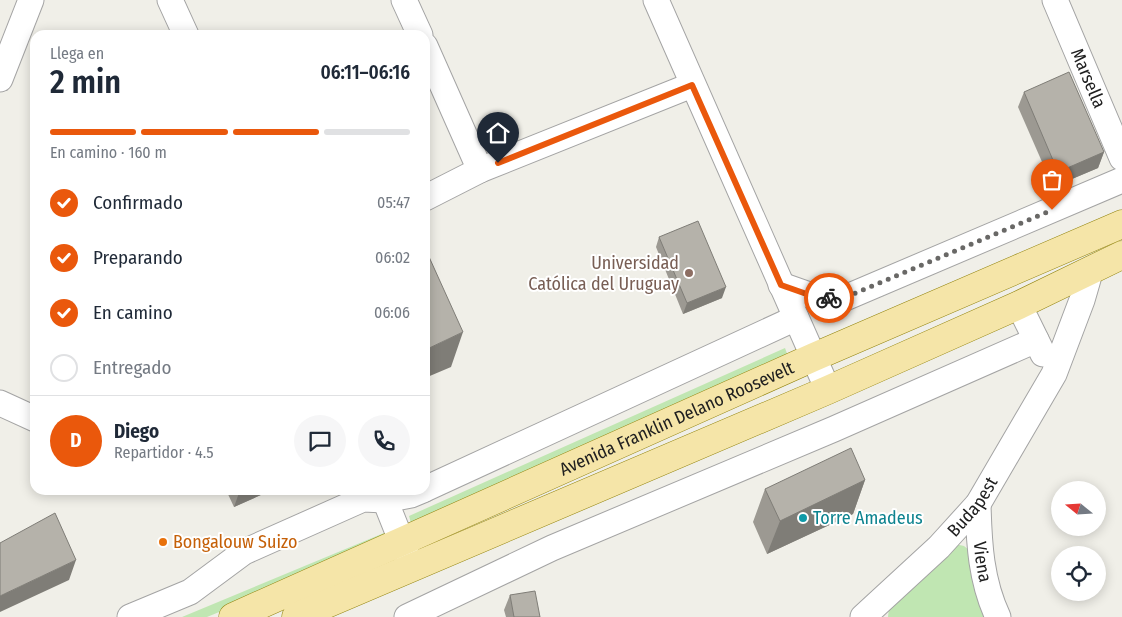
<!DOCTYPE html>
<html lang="es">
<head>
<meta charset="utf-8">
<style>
  body { margin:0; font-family:"Fira Sans Condensed",sans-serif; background:#f6f6f7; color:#1f2937; height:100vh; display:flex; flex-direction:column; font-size:19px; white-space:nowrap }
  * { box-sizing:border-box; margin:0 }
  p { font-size:16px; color:#747a83 }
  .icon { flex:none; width:28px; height:28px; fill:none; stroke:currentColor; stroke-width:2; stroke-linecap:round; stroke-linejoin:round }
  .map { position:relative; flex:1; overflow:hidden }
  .drawer { position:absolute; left:30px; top:30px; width:400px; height:465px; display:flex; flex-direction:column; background:#fff; border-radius:15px; box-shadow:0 2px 12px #0003 }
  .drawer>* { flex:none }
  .needle { width:32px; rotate:288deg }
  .fabs { position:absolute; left:1051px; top:481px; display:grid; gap:10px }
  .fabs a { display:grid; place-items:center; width:55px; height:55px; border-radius:50%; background:#fff; box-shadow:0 2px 12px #0003; font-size:25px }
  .pin { position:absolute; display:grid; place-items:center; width:42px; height:42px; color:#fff; margin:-51px -21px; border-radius:50% 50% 50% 0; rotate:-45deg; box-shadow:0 0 5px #0007 }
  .pin .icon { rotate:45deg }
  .courier { position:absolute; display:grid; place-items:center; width:50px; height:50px; margin:-25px; border:4px solid #ea580c; border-radius:50%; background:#fff; color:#222; box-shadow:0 1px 6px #0007 }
  .summary em { font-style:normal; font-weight:600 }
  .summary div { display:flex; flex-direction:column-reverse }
  .summary { display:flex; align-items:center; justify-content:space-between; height:85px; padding:0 20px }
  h1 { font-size:32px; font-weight:600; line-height:38px }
  .bar { display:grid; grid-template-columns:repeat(4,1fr); gap:8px 5px; align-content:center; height:60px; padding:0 20px }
  .bar i { height:6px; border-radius:4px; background:#e0e1e3 }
  .bar .selected { background:#ea580c }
  .bar p { grid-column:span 4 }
  .line { display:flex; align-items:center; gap:12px; padding:0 20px; border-top:1px solid #e0e1e3 }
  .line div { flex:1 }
  .round { display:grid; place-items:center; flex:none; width:52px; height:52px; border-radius:26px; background:#f6f6f7 }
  ol { padding:0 20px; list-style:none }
  li { display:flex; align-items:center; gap:15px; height:55px }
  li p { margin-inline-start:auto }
  li .icon { padding:5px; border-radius:50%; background:#ea580c; color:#fff; stroke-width:4 }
  li:last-child { color:#747a83 }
  li i { width:28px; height:28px; border:2px solid #e0e1e3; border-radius:50% }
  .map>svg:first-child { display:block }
</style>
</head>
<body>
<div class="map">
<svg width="1122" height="617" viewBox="0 0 1122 617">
  <rect width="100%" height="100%" fill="#f0efe8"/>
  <path fill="#c0e6b2" d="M785,348L790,362L412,527L409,516Z
    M384,533L389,543L207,617H182Z
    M955,544L964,546L969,550L974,588L985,617H888L889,608Z"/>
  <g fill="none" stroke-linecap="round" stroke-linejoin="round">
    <g stroke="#a4a4a4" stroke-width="27">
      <g id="minor">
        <path d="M170,0L186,35"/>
        <path d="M404,0L420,35"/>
        <path d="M656,0L828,390"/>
        <path id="s1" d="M1055,0L1122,158"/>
        <path d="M425,46L480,170"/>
        <path d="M0,79L31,0"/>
        <path d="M425,198L480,170L692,85"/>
        <path d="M781,285L818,298H845L1122,180"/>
        <path d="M1019,305L1043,354"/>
        <path d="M0,403L35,419"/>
        <path d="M425,489L796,318"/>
        <path d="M381,490L409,560"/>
        <path id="s2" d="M978,504C979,544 981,581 998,617"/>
        <path d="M130,617L190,592L244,552L363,499L385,500L411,495L423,490"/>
        <path d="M407,617L552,548L834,429L1036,340"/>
        <path id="s3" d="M863,617L939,547L978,504L1054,374L1082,300L1091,269"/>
      </g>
    </g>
    <g stroke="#91830c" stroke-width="29">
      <g id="major">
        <path id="s4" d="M233,617L814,357L1122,224"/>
        <path d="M296,617L828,390L1019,305L1122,255"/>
      </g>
    </g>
    <use href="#minor" stroke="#fff" stroke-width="25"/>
    <use href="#major" stroke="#f5e5a8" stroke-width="28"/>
  </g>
  <path fill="#9c9992" d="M1024,92L1104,152L1098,168L1053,187L1018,107Z
    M659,237L722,298L683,314L656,247Z
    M865,480L853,514L767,554L753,522L765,489Z
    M226,490H272L234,507Z
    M510,595L540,617H506L504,610Z"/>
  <path fill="#7f7d77" d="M1104,152L1098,168L1053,187L1058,172Z
    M726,287L722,298L683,314L687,303Z
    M463,332L451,367L425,378V350Z
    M865,480L853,514L767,554L780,521Z
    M240,490H272L234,507Z
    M76,560L69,580L0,612V596Z"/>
  <path fill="#b5b2aa" stroke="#7f7d77" d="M1069,72L1104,152L1058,172L1024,92Z
    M698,221L726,287L687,303L659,237Z
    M425,248L463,332L425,350Z
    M851,448L865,480L780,521L765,489Z
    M55,513L76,560L0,596V543Z
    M535,591L540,617H514L510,595Z"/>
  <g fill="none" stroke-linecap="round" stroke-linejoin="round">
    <path stroke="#696866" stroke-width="5" stroke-dasharray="0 9" d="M829,298H844L1052,210"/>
    <path stroke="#ea580c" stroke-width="6" d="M498,163L692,85L781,285L818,298H829"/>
  </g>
  <circle fill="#8d6e63" stroke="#fff" stroke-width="2" cx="689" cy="273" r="5"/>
  <circle fill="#0f9aa8" stroke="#fff" stroke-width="2" cx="803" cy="518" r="5"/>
  <circle fill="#e8710a" stroke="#fff" stroke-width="2" cx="163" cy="542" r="5"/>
  <g text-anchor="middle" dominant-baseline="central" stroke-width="4" stroke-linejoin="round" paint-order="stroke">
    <g font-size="18" fill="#202020" stroke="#fff">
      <text stroke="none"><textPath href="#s1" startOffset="85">Marsella</textPath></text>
      <text stroke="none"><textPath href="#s4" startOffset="486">Avenida Franklin Delano Roosevelt</textPath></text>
      <text stroke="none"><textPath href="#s3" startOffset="156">Budapest</textPath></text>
      <text stroke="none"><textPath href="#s2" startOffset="58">Viena</textPath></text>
    </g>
    <g font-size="18" fill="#785e54" stroke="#fff" text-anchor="end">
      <text x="679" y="263">Universidad<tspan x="679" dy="21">Católica del Uruguay</tspan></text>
    </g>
    <g font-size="18" fill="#0d838f" stroke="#fff" text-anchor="start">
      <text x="813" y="518">Torre Amadeus</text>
    </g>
    <g font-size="18" fill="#c56008" stroke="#fff" text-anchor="start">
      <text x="173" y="542">Bongalouw Suizo</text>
    </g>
  </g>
</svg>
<div class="fabs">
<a><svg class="needle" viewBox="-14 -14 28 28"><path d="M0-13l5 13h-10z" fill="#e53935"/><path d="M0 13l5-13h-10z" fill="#747a83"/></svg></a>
<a><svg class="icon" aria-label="locate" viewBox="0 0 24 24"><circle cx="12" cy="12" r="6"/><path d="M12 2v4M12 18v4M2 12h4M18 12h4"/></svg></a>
</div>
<div class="pin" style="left:1052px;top:210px;background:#ea580c"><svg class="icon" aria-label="bag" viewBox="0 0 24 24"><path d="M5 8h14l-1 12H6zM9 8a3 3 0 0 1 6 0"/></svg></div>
<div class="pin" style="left:498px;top:163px;background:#1f2937"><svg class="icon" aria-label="home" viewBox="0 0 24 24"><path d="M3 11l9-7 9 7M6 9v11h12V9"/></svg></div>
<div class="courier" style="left:829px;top:298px"><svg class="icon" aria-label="bike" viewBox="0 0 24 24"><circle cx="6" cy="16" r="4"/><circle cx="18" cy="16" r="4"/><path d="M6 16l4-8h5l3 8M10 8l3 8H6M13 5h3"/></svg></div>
<section class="drawer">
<div class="summary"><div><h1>2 min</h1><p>Llega en</p></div><em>06:11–06:16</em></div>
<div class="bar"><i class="selected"></i><i class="selected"></i><i class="selected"></i><i></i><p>En camino · 160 m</p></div>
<ol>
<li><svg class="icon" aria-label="check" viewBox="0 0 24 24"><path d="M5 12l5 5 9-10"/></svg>Confirmado<p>05:47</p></li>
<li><svg class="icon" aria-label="check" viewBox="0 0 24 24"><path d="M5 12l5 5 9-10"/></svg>Preparando<p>06:02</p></li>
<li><svg class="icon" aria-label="check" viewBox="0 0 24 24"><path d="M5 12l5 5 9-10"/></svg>En camino<p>06:06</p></li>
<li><i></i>Entregado</li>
</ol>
<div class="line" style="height:90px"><b class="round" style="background:#ea580c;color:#fff">D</b><div><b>Diego</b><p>Repartidor · 4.5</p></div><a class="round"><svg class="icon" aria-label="chat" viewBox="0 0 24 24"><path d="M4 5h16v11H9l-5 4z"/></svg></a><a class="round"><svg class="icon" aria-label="phone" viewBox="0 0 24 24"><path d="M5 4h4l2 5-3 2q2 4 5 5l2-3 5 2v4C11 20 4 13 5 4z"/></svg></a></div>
</section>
</div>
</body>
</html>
